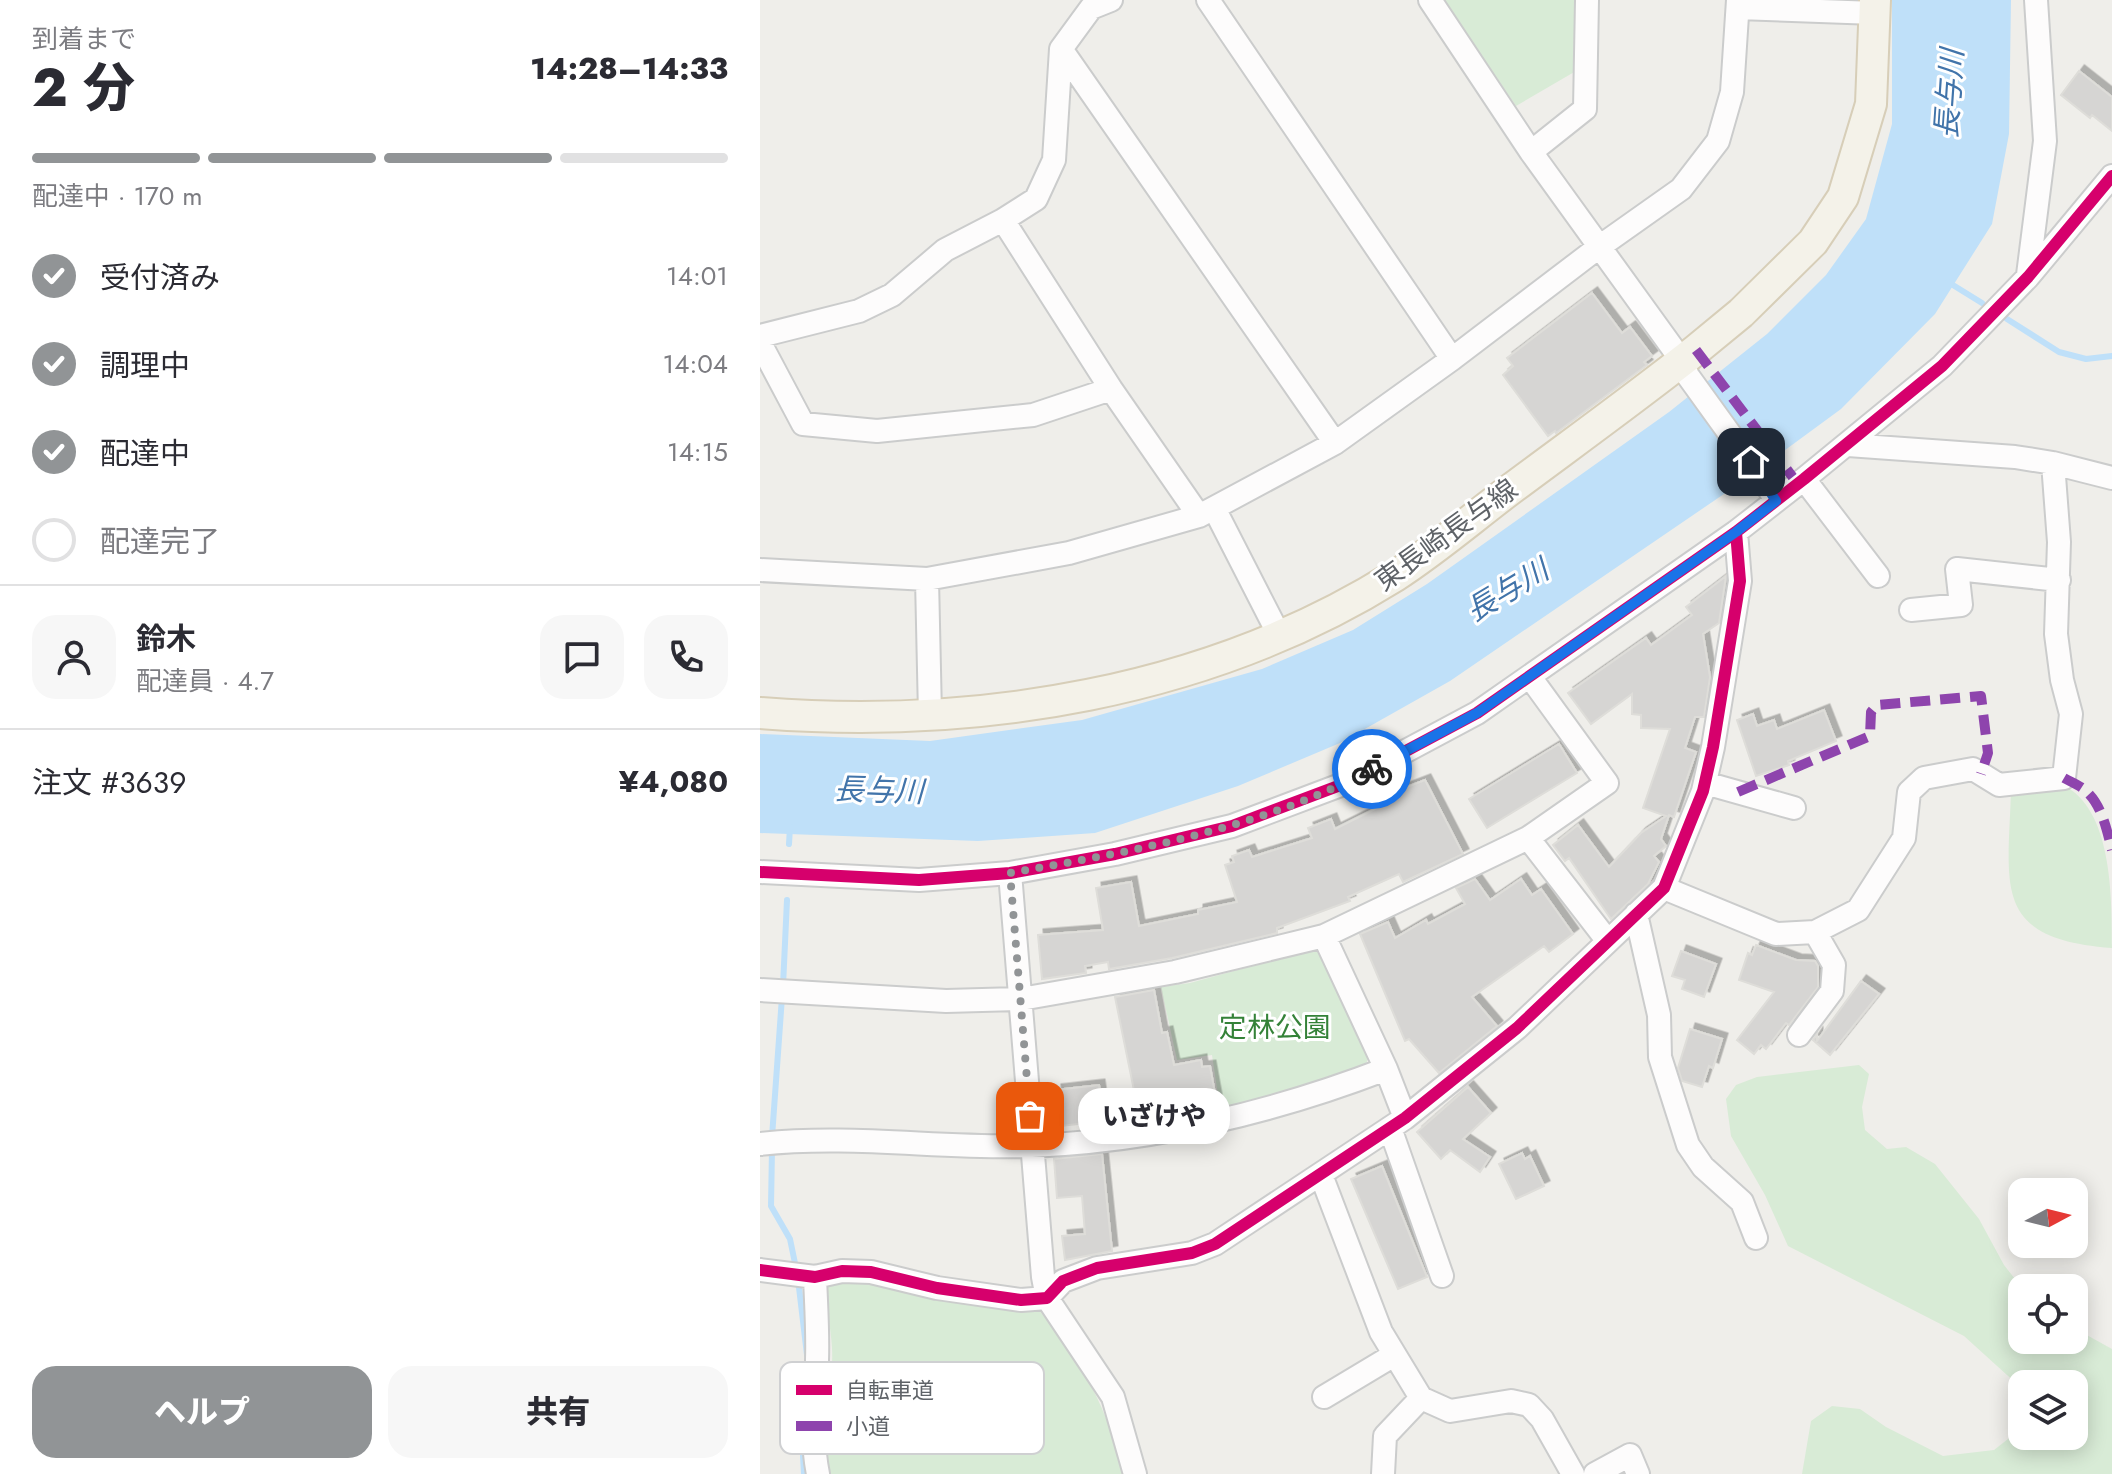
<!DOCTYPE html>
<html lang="ja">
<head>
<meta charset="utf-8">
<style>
  body { margin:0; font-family:Jost,"Noto Sans JP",sans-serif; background:#f7f7f7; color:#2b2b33; height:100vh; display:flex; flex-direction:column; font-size:30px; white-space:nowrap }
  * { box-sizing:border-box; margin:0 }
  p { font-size:26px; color:#7c7c81 }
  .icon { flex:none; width:44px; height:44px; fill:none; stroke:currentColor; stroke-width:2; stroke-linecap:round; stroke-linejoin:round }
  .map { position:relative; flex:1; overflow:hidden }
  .drawer { display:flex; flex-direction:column; background:#fff; width:760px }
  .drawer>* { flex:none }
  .needle { width:52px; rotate:83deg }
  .buttons { position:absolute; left:1248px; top:1178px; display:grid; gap:16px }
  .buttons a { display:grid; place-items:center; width:80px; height:80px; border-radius:16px; background:#fff; box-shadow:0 4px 20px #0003; font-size:40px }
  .pin { position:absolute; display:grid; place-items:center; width:68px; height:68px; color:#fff; margin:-34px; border-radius:16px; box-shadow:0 4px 12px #0006 }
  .courier { position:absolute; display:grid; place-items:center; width:80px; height:80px; margin:-40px; border:6px solid #1a73e8; border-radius:50%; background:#fff; color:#222; box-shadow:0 2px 10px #0007 }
  .bubble { position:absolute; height:56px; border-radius:24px; background:#fff; box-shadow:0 4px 20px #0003; font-size:26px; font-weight:800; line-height:56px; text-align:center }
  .headline em { font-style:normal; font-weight:800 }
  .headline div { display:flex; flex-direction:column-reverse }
  .headline { display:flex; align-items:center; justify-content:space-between; height:136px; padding:0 32px }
  h1 { font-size:52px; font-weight:800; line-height:60px }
  .bar { display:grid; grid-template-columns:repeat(4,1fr); gap:12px 8px; align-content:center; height:96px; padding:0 32px }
  .bar i { height:10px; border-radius:6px; background:#e1e1e2 }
  .bar .active { background:#919496 }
  .bar p { grid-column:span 4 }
  .line { display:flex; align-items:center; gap:20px; padding:0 32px; border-top:2px solid #e1e1e2 }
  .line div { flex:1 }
  .round { display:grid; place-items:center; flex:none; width:84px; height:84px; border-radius:24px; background:#f7f7f7 }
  ol { padding:0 32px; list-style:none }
  li { display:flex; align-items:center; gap:24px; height:88px }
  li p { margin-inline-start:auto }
  li .icon { padding:8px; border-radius:50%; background:#919496; color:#fff; stroke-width:4 }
  li:last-child { color:#7c7c81 }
  li i { width:44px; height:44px; border:4px solid #e1e1e2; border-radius:50% }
  .cta { display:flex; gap:16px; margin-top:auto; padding:16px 32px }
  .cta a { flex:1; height:92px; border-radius:24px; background:#919496; color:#fff; font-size:32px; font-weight:800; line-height:92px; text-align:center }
  .cta a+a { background:#f7f7f7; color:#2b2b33 }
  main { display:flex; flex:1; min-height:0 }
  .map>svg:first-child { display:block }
</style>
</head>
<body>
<main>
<section class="drawer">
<div class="headline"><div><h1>2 分</h1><p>到着まで</p></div><em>14:28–14:33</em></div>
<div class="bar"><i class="active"></i><i class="active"></i><i class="active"></i><i></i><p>配達中 · 170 m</p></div>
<ol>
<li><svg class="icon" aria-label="check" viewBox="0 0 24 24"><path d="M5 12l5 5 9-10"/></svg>受付済み<p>14:01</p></li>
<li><svg class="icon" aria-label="check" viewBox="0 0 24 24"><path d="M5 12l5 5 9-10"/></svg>調理中<p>14:04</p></li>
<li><svg class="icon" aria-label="check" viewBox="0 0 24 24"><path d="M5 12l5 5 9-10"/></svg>配達中<p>14:15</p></li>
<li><i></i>配達完了</li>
</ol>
<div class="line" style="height:144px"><a class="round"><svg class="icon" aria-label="person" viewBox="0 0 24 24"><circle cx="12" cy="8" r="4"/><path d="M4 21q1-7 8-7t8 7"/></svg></a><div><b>鈴木</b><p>配達員 · 4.7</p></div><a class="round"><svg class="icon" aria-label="chat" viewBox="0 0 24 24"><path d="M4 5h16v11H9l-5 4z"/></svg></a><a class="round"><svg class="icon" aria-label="phone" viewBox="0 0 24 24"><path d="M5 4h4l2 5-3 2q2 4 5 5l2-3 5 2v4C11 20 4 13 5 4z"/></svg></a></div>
<div class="line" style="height:104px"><div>注文 #3639</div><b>¥4,080</b></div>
<div class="cta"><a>ヘルプ</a><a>共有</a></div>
</section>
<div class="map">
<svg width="1352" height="1474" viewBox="0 0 1352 1474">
  <defs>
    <filter id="shadow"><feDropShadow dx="5.5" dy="-5.5" stdDeviation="0" flood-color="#0004"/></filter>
  </defs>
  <rect width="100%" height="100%" fill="#efeeea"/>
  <path fill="#d8ebd6" d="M684,0H818L816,71L756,106Z
    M1303,785C1352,809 1352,895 1352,948C1232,939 1248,888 1251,791Z
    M558,948L608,1054L607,1062C572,1087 502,1098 460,1109L452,1055L417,1060L401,987L430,983Z
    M1099,1065L1109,1074L1102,1107L1105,1130L1127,1149L1146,1147L1175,1164L1219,1219L1244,1265L1262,1288V1340H1314V1328L1352,1349V1474H1042L1051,1421L1072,1406L1100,1409L1126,1427L1183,1456L1234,1450L1262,1428V1436H1314V1384H1262V1426L1258,1385L1204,1336L1028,1246L1005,1195L971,1136L966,1099L976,1085L997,1077Z
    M104,1281L278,1309C318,1355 352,1414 362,1474H70C61,1431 74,1391 72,1348C71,1328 66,1307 64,1286L67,1283Z"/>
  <path fill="#bfe0f9" d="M1132,0H1251L1249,134L1232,224L1175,314L1081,409L983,481L690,681L580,743L478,786L335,833L218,841L0,833V734L170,741L322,720L502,669L593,630L667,584L909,412L1007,334L1066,275L1106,219L1132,124Z"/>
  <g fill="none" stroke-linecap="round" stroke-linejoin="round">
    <path stroke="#bfe0f9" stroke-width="6" d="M1188,282L1222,303
      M1247,319L1299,352L1326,359L1352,356
      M29,844L30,827
      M23,986L27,900
      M12,1137L22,997
      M12,1149L11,1206L30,1239L36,1268
      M38,1279L47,1355
      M44,1474L41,1419L46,1370"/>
  </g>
  <path fill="#d6d5d3" stroke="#deddd9" stroke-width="2" filter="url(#shadow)" d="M1319,71L1352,97V131L1332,115L1330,118L1301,95Z
    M832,293L862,333L870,327L892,356L884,362L887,365L796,433L795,431L788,436L743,375L753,366L747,358Z
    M966,576L959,623L943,634L950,677L944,717H935L925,748L936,752L914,817L909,815L901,839L906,846L894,856L899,862L888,884L851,919L809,858L805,861L793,845L818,825L849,867L881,833L906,816L883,808L910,729L881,728V715L872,714V694L831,724L808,693L886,638L891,645L932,615L926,607Z
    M1064,710L1076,741L1028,761L1029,765L996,776L977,720L993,714L997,726L1014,720L1017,729Z
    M799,744L817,773L727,828L709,799Z
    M665,780L703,854L643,882L639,874L588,897L590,901L517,928V933L412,958L349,969L348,962L325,966L326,973L282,979L278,935L343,930L336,888L371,882L379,926L438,914V910L477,902L465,865L474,862L472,856L489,850L492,857L552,838L548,828L571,819L575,829L621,806L618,798Z
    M715,879L730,900L761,879L772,895L781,889L813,934L789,952L784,946L712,997L737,1026L679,1073L649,1039L645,1041L600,934L628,922L635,938L666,920L668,924L705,904L696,888Z
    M996,945L1036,960L1055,961L1058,966V987L1029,1025L1026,1023L1006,1049L1001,1045L994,1054L977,1040L1014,992L979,980L988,953L992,955Z
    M921,951L956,964L944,997L922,989L925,980L912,976Z
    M1101,981L1119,994L1070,1055L1053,1040L1057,1034V1041Z
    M394,990L402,1033L407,1032L414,1065L441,1060L442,1067L450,1066L457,1105L380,1120L355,997Z
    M930,1029L962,1039L953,1068L949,1066L942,1087L922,1081L918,1068Z
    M339,1085L344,1121L301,1126L296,1090Z
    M708,1087L731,1113L703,1139L730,1157L720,1172L690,1150L681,1159L657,1132Z
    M762,1153L765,1159L770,1156L784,1186L756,1199L739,1164Z
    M342,1154L352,1251L305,1260L302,1236L325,1234L322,1196L297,1198L294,1159Z
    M622,1166L667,1277L638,1289L591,1179Z"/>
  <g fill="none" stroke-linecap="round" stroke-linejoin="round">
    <g stroke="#cbcccc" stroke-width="26">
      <path id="minor" d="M448,0L692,359
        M670,0L771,152L922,361L928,376L1006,484L1016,501
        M978,8L1115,13
        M301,49L575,443
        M771,152L825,109L827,0
        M243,220L351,389L439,516
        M1268,275L1285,141L1276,0
        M0,336L99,311L132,295L185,250L243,220L276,199L294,160L301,49L331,8L351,0
        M0,343L43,424L117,431L273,415L351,389
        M1088,445L1255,457L1293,463L1352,478
        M1044,479L1118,576
        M454,508L519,635
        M0,570L167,579L309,553L439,516L575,443L692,359L839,247L921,189L958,141L972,92L978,0
        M167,579L170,715
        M1151,610L1201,605L1197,569L1299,580
        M945,783L1034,808
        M768,838L847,940
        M0,872L159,880L250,873L355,854L472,826L586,783L717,713L976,532L1044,479L1182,366L1268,277L1352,176
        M250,873L283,1277L287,1298L353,1397L375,1474
        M904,888L1016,934L1055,932L1098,910L1144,838L1149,792L1164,778L1213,769L1239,785L1304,778L1311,714L1302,680L1296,634L1299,542L1293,463
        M876,914L899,1015L900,1057L928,1145L943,1167L982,1202L996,1238
        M564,936L626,1069L645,1118
        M0,990L186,1001L261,999L415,972L564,936L768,838L847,783L770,677
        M1039,1035L1072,991L1074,965L1055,932
        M630,1128L682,1276
        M0,1144C90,1134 182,1149 272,1146C393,1141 514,1112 626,1069
        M561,1175L621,1332L661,1398L690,1411L751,1401L769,1405L782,1419L813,1474
        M0,1270L55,1277L82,1271L111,1272L177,1288L261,1300L287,1298L303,1281L337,1268L432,1253L455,1244L645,1118L757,1028L904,888L943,791L953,747L980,581L976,532
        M55,1277C56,1304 58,1332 57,1360C56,1399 50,1435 58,1474
        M564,1397L634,1355
        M623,1474L625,1436L661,1398
        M835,1474L870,1455L878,1474"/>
    </g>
    <g stroke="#d7ceb8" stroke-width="34">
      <path id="major" d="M0,713C217,730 448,693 635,576C674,551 710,520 747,492C810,445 874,399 936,350L981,313L1053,242L1083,197L1111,104L1115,0"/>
    </g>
    <use href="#minor" stroke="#fdfcfc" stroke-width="22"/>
    <use href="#major" stroke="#f4f2e9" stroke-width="30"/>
    <path stroke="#8e44ad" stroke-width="10" stroke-dasharray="20 10" stroke-linecap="butt" d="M936,350L1038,484
      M1304,778C1311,782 1321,786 1326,791C1342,805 1347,831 1352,850
      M978,792L1110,736L1111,712L1117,705L1221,696L1228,753L1221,774"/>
    <g stroke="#fff" stroke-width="17">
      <path id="cycleway" d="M0,872L159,880L250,873L355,854L472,826L586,783L717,713L976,532L1044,479L1182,366L1268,277L1352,176
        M0,1270L55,1277L82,1271L111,1272L177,1288L261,1300L287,1298L303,1281L337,1268L432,1253L455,1244L645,1118L757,1028L904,888L943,791L953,747L980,581L976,532"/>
    </g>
    <use href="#cycleway" stroke="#d6006c" stroke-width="12"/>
  </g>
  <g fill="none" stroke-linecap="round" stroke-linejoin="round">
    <path stroke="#919496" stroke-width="8" stroke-dasharray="0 14.4" d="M270,1116L250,873C374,851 500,829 612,769"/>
    <path stroke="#1a73e8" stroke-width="10" d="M612,769L717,713L976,532L1016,501L991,462"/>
  </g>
  <g text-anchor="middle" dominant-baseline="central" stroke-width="6" stroke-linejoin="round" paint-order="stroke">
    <g font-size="28" fill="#5f6368" stroke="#fff">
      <text transform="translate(686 535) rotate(-36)">東長崎長与線</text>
    </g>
    <g font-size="28" fill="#348238" stroke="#fff">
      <text x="515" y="1027">定林公園</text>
    </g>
    <g font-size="30" font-style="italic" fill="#4174aa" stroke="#fff">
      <text transform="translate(1189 94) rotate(-86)">長与川</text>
      <text transform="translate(747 590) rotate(-31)">長与川</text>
      <text transform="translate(119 790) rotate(2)">長与川</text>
    </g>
  </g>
  <rect x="20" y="1362" width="264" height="92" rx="12" fill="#fff" stroke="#cfd0d2" stroke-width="2"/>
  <rect x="36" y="1385" width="36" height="10" fill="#d6006c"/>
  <rect x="36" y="1421" width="36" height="10" fill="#8e44ad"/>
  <g font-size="22" fill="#5f6368">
    <text x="86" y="1398">自転車道</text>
    <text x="86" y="1434">小道</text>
  </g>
</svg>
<div class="buttons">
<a><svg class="needle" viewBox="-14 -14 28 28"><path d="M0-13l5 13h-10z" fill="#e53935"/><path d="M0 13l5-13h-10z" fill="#7c7c81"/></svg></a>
<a><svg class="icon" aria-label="locate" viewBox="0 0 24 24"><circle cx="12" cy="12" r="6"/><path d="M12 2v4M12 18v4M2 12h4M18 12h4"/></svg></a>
<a><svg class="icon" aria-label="layers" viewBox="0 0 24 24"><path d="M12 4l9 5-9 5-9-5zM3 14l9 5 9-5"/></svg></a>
</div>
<div class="pin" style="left:270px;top:1116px;background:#ea580c"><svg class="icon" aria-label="bag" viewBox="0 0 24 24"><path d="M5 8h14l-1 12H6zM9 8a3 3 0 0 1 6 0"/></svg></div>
<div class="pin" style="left:991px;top:462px;background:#1f2937"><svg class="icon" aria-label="home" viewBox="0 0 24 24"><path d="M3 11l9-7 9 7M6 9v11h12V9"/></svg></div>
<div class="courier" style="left:612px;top:769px"><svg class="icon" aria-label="bike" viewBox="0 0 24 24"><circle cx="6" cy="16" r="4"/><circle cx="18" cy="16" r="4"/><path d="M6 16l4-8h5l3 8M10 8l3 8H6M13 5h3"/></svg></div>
<div class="bubble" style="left:318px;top:1088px;width:152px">いざけや</div>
</div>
</main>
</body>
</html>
